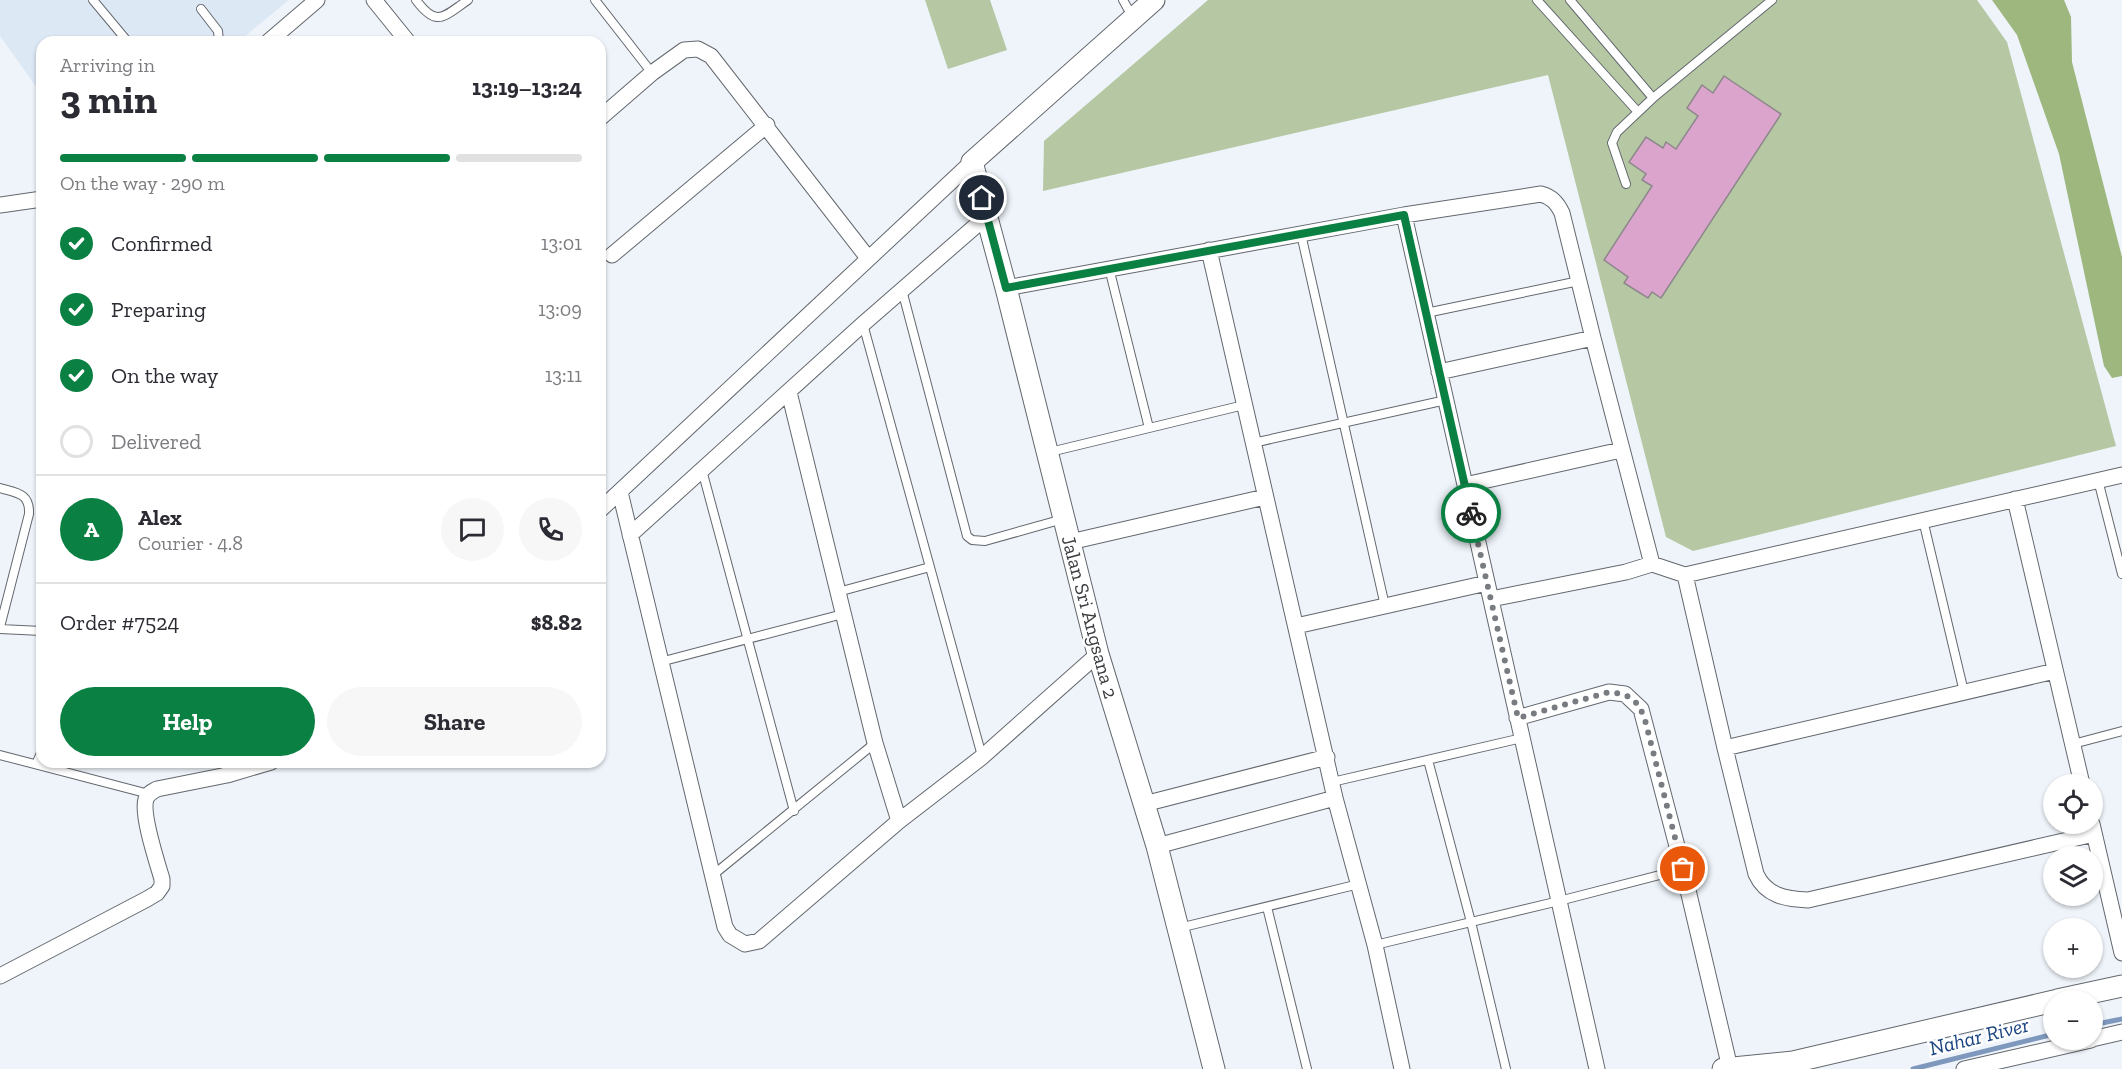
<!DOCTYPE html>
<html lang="en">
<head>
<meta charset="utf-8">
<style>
  body { margin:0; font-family:"Zilla Slab",serif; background:#f7f7f7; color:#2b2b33; height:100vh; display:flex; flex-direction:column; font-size:22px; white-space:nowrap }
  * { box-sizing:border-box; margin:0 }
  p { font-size:20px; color:#7c7c81 }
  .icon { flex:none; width:33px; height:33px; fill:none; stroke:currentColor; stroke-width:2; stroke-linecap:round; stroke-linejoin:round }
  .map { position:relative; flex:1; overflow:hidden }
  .sheet { position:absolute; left:36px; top:36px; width:570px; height:732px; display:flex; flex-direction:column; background:#fff; border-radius:18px; box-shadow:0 2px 4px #0004 }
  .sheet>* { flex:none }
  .fabs { position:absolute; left:2043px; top:774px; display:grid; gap:12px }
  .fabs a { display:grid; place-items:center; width:60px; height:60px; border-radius:50%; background:#fff; box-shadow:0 2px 4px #0004; font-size:30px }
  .pin { position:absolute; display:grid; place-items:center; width:51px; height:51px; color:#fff; margin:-26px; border:3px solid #fff; border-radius:50%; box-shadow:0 2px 6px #0007 }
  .courier { position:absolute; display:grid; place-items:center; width:60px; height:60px; margin:-30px; border:4px solid #0b8043; border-radius:50%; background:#fff; color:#222; box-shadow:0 2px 8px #0007 }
  .summary em { font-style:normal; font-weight:800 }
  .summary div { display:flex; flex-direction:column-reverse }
  .summary { display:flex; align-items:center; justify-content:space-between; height:102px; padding:0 24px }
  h1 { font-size:39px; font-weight:800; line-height:45px }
  .bar { display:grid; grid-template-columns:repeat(4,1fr); gap:9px 6px; align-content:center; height:72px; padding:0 24px }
  .bar i { height:8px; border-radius:4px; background:#e1e1e2 }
  .bar .selected { background:#0b8043 }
  .bar p { grid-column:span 4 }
  .line { display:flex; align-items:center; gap:15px; padding:0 24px; border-top:2px solid #e1e1e2 }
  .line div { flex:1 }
  .round { display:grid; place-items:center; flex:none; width:63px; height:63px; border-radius:32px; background:#f7f7f7 }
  ol { padding:0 24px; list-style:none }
  li { display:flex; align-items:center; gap:18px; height:66px }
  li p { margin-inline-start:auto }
  li .icon { padding:6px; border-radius:50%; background:#0b8043; color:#fff; stroke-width:4 }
  li:last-child { color:#7c7c81 }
  li i { width:33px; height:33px; border:3px solid #e1e1e2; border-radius:50% }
  .button { display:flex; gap:12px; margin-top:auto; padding:12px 24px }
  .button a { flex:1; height:69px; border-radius:36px; background:#0b8043; color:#fff; font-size:24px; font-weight:800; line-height:69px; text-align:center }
  .button a+a { background:#f7f7f7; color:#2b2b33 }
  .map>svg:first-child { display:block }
</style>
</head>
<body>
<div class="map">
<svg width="2122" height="1069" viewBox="0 0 2122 1069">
  <rect width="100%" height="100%" fill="#eef4fa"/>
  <path fill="#dde8f5" d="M0,0H289L238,42H42V95L0,36Z"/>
  <path fill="#b6c7a3" d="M925,0H990L1007,50L948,69Z
    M1208,0H1977L2007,42L2116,446L1693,551L1666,537L1548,75L1043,191L1044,141Z"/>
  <path fill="#9db77e" d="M1992,0H2064L2071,17L2072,62L2122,257V376L2112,378L2104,366L2059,154L2017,35Z"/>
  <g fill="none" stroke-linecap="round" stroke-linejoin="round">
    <path stroke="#7e97bd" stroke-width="5" d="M2092,1025L2122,1019
      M1913,1069L2054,1034"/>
  </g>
  <path fill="#daa4cc" stroke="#8d878b" stroke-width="1.5" d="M1724,76L1781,114L1661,298L1652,292L1648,298L1624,283L1628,277L1604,260L1652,186L1642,180L1646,174L1629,162L1646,137L1663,148L1666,142L1676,149L1698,116L1687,108L1702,85L1713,93Z"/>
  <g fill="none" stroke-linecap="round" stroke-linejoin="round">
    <g stroke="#63686e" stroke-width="10">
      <path id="lane" d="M93,0L128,42
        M416,0C437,28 443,17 468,0
        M595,0L652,73
        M1123,0L1132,16
        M1537,0L1638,112
        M1570,0L1653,98
        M201,9L218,31L219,42
        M1626,184L1612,143L1617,132L1653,98L1772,0
        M1301,234L1385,606
        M1109,268L1149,428
        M902,290L967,536L972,540L985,541L1063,519
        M1426,313L1579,281
        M863,324L982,756
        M1253,443L1446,400
        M1050,452L1244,405
        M702,470L794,811
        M2098,480L2122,574
        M0,488C17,493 30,493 29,514L0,627
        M1923,520L1964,692
        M838,592L930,567
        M0,629L42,631
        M660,662L843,614
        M2073,744L2122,731
        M0,755L149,794
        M1428,760L1471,922L1506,1069
        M215,762L237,769
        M36,764L42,751
        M1332,782L1522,738
        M713,875L875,743
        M1267,907L1307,1069
        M1179,928L1359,884
        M1375,945L1559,901L1683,869"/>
    </g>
    <g stroke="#63686e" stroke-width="17">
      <path id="street" d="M374,0L408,42
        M268,42L317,0
        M600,118L652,73L684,50L698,49L711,56L868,258
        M0,205L42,199
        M1404,215L1597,1069
        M1209,250L1335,798L1375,945L1402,1069
        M612,255L767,125
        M1006,288L1404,215L1541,194C1552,197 1557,203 1562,213L1593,338L1652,564L1685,575L2122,475
        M1439,372L1593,338
        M789,392L875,743L899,821
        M1465,485L1621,450
        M620,492L725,927L730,935L745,944L759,941L899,821L982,757L1098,654
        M2015,499L2082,784
        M600,510L972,162
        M630,535L863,324L987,216
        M1070,542L1265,497
        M1685,575L1725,748L1756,874C1766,896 1786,899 1808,900L2094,834
        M1491,599L1626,572L1652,564
        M1296,626L1487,583
        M1517,718L1609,692L1625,694L1641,709L1683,869L1730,1068
        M1725,748L2055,671
        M1144,804L1327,757
        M2092,824L2122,953
        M1157,846L1335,798
        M0,976L147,899L157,893L162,886V879C157,862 141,814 146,799C148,793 152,792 157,789L227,775L271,762
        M2092,1039L2122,1032
        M1964,1069L2091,1040"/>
    </g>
    <g stroke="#63686e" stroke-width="23">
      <path id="secondary" d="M1154,0L972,162L1006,288L1098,654L1157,846L1214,1069
        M2057,1000L2122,986
        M1723,1069L1793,1062L2054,1001"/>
    </g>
    <use href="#lane" stroke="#fff" stroke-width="8"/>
    <use href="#street" stroke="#fff" stroke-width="15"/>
    <use href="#secondary" stroke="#fff" stroke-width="21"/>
  </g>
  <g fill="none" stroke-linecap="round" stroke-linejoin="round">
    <path stroke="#787c80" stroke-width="6" stroke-dasharray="0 10.8" d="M1471,513L1518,718L1609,692C1630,694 1638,700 1645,720L1683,869"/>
    <path stroke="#0b8043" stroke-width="8" d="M982,198L1006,288L1404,215L1471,513"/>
  </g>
  <g text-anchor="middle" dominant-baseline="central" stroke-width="5" stroke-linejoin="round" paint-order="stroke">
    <g font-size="20" fill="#393b3e" stroke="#fff">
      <text transform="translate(1090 617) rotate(75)">Jalan Sri Angsana 2</text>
    </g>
    <g font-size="21" font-style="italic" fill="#1a4481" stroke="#fff">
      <text transform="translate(1979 1036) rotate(-14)">Nahar River</text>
    </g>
  </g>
</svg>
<div class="fabs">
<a><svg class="icon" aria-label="locate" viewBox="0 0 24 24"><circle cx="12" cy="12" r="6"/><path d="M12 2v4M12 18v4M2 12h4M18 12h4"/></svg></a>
<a><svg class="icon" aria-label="layers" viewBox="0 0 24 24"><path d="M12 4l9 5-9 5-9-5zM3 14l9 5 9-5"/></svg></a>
<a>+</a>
<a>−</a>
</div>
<div class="pin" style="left:1683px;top:869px;background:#ea580c"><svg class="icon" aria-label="bag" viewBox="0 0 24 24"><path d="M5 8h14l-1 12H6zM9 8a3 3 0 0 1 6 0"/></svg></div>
<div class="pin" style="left:982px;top:198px;background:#1f2937"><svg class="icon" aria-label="home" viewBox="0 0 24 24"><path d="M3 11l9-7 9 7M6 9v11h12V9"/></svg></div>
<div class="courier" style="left:1471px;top:513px"><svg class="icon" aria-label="bike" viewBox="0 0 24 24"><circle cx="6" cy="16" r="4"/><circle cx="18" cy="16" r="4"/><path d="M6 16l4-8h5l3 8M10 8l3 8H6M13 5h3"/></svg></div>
<section class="sheet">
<div class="summary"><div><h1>3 min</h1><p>Arriving in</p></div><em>13:19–13:24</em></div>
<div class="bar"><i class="selected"></i><i class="selected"></i><i class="selected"></i><i></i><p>On the way · 290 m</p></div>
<ol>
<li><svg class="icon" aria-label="check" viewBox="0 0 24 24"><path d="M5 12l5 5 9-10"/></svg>Confirmed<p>13:01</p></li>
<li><svg class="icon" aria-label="check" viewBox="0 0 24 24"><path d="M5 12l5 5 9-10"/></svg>Preparing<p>13:09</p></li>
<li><svg class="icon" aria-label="check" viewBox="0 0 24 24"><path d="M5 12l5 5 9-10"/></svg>On the way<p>13:11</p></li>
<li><i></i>Delivered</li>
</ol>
<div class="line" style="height:108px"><b class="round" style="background:#0b8043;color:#fff">A</b><div><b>Alex</b><p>Courier · 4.8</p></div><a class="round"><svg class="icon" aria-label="chat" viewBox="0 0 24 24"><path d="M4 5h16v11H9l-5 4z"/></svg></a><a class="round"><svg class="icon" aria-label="phone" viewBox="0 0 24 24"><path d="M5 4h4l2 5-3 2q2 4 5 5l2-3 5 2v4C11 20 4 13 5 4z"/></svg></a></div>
<div class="line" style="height:78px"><div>Order #7524</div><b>$8.82</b></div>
<div class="button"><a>Help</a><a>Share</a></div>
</section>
</div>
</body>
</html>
